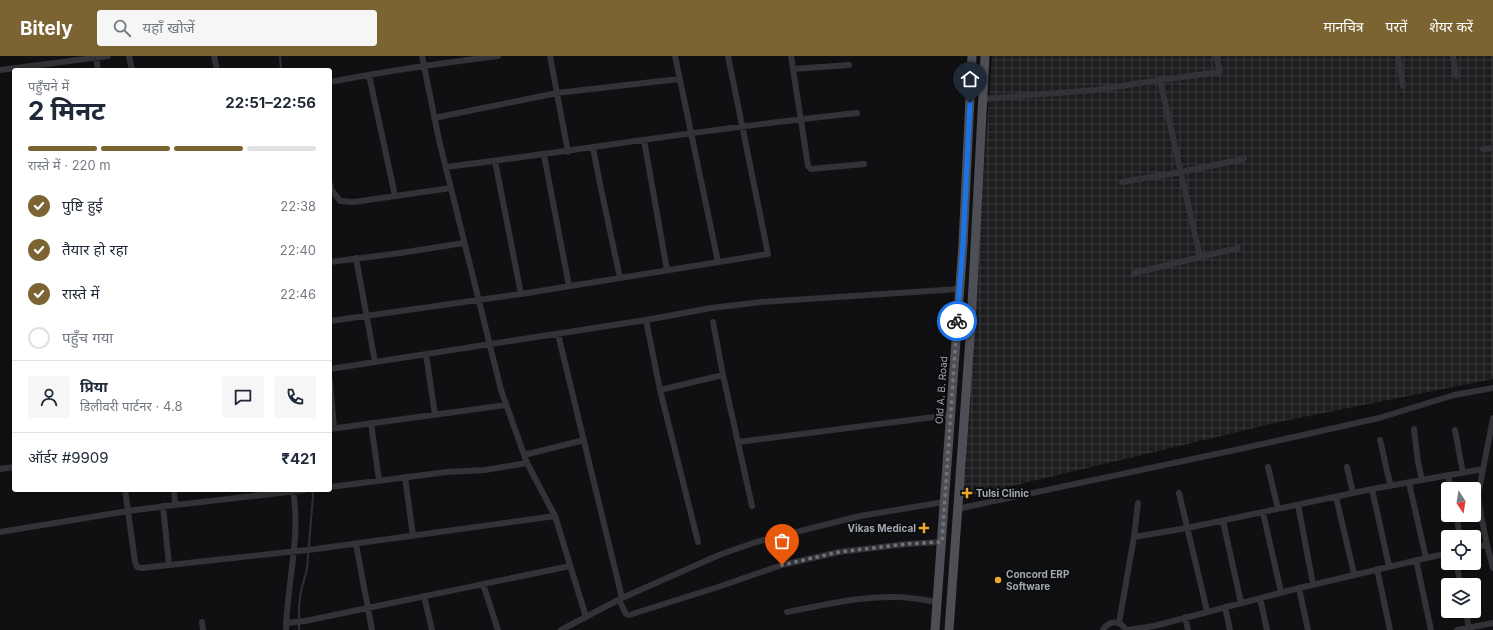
<!DOCTYPE html>
<html lang="hi">
<head>
<meta charset="utf-8">
<style>
  body { margin:0; font-family:Inter,"Noto Sans Devanagari",sans-serif; background:#f6f6f7; color:#1f2937; height:100vh; display:flex; flex-direction:column; font-size:15px; white-space:nowrap }
  * { box-sizing:border-box; margin:0 }
  p { font-size:13px; color:#747a83 }
  .icon { flex:none; width:22px; height:22px; fill:none; stroke:currentColor; stroke-width:2; stroke-linecap:round; stroke-linejoin:round }
  .map { position:relative; flex:1; overflow:hidden }
  .panel { position:absolute; left:12px; top:12px; width:320px; height:424px; display:flex; flex-direction:column; background:#fff; border-radius:4px; box-shadow:0 2px 6px #0003 }
  .panel>* { flex:none }
  .needle { width:26px; rotate:168deg }
  .buttons { position:absolute; left:1441px; top:426px; display:grid; gap:8px }
  .buttons a { display:grid; place-items:center; width:40px; height:40px; border-radius:4px; background:#fff; box-shadow:0 2px 6px #0003; font-size:20px }
  .pin { position:absolute; display:grid; place-items:center; width:34px; height:34px; color:#fff; margin:-41px -17px; border-radius:50% 50% 50% 0; rotate:-45deg; box-shadow:0 0 4px #0007 }
  .pin .icon { rotate:45deg }
  .courier { position:absolute; display:grid; place-items:center; width:40px; height:40px; margin:-20px; border:3px solid #1a73e8; border-radius:50%; background:#fff; color:#222; box-shadow:0 1px 5px #0007 }
  .summary em { font-style:normal; font-weight:700 }
  .summary div { display:flex; flex-direction:column-reverse }
  .summary { display:flex; align-items:center; justify-content:space-between; height:68px; padding:0 16px }
  h1 { font-size:26px; font-weight:700; line-height:30px }
  .bar { display:grid; grid-template-columns:repeat(4,1fr); gap:6px 4px; align-content:center; height:48px; padding:0 16px }
  .bar i { height:5px; border-radius:3px; background:#e0e1e3 }
  .bar .on { background:#7c6332 }
  .bar p { grid-column:span 4 }
  .line { display:flex; align-items:center; gap:10px; padding:0 16px; border-top:1px solid #e0e1e3 }
  .line div { flex:1 }
  .round { display:grid; place-items:center; flex:none; width:42px; height:42px; border-radius:4px; background:#f6f6f7 }
  ol { padding:0 16px; list-style:none }
  li { display:flex; align-items:center; gap:12px; height:44px }
  li p { margin-inline-start:auto }
  li .icon { padding:4px; border-radius:50%; background:#7c6332; color:#fff; stroke-width:4 }
  li:last-child { color:#747a83 }
  li i { width:22px; height:22px; border:2px solid #e0e1e3; border-radius:50% }
  header { display:flex; align-items:center; gap:24px; box-sizing:border-box; height:56px; padding:0 20px; background:#7c6332; color:#fff }
  header strong { font-size:19px }
  nav { display:flex; gap:22px; margin-inline-start:auto; font-size:14px }
  .search { width:280px; height:36px; background:#f6f6f7; display:flex; align-items:center; gap:10px; box-sizing:border-box; padding:0 14px; border-radius:4px; color:#747a83; font-size:15px }
  .map>svg:first-child { display:block }
</style>
</head>
<body>
<header>
<strong>Bitely</strong>
<div class="search"><svg class="icon" aria-label="search" viewBox="0 0 24 24"><circle cx="10" cy="10" r="6"/><path d="M15 15l6 6"/></svg>यहाँ खोजें</div>
<nav><a>मानचित्र</a><a>परतें</a><a>शेयर करें</a></nav>
</header>
<div class="map">
<svg width="1493" height="574" viewBox="0 0 1493 574">
  <defs>
    <pattern id="industrial-grid" width="8" height="8" patternUnits="userSpaceOnUse"><rect width="8" height="8" fill="#1c1d1f"/><path d="M0 4h8M4 0v8" fill="none" stroke="#3a3b3d"/></pattern>
  </defs>
  <rect width="100%" height="100%" fill="#101012"/>
  <path fill="url(#industrial-grid)" d="M992,0H1493V323L1284,365L961,442Z"/>
  <g fill="none" stroke-linecap="round" stroke-linejoin="round">
    <path stroke="#2a333a" stroke-width="2" d="M280,0L281,14
      M299,574V550L301,535L307,513L313,440L312,434"/>
    <path stroke="#323237" stroke-width="6" d="M129,0L132,14
      M214,0L217,14
      M422,0L439,84L501,334L527,407L555,460L586,561
      M550,0L568,96
      M675,0L718,206
      M791,0L808,110L811,113L864,108
      M1398,0L1403,30
      M1453,0L1456,20
      M96,1L98,14
      M793,13L849,9
      M0,14L108,0
      M369,19L395,140
      M1160,24L1200,201
      M330,26C386,15 442,7 498,0
      M983,43L1095,34L1160,24L1220,16L1216,0
      M434,62L557,37L679,23
      M644,84L667,214
      M593,92L600,128L620,222
      M1483,93L1493,92
      M544,99L569,230
      M495,105L521,238
      M446,111C583,94 719,71 857,57
      M1122,126L1181,116L1244,103
      M330,127L331,133L340,145L354,146L451,132
      M356,202L375,306
      M330,206L400,197L464,187
      M1134,217L1238,192
      M330,265L521,238L768,198L728,0
      M713,266L723,319L660,334L646,264L711,252L761,246L959,233
      M558,278L622,542
      M426,298L435,359
      M330,313L646,264
      M723,319L752,450
      M330,325L334,372
      M660,334L698,486
      M371,367L379,424
      M330,373L506,349
      M1414,373L1418,406L1422,424
      M1455,374L1463,417
      M1380,384C1384,399 1386,414 1391,430
      M738,386L950,359
      M524,399L584,384
      M1268,411L1278,453
      M1347,411L1353,437
      M0,413L14,411
      M1448,419L1451,433
      M405,421L413,480
      M1409,427L1426,502
      M330,431L447,416L485,414L527,407
      M1372,433L1389,510
      M174,434L175,449L305,434
      M1179,437L1207,555
      M1336,441L1354,518
      M175,449L128,455L135,506L137,511L142,512L316,493L555,460
      M1298,449L1313,528
      M163,450L169,509
      M957,453L1249,391L1379,362L1454,339L1493,332
      M1263,457L1281,536
      M1456,459L1460,481
      M1223,465L1241,547
      M0,476L128,455L125,434
      M1134,481L1138,447
      M356,488L372,574
      M1487,489L1493,512
      M1474,491L1487,489L1481,459L1478,439L1493,362
      M1416,504L1431,574
      M1456,507L1461,529
      M1377,513L1390,574
      M483,528L498,574
      M1299,532L1448,497
      M424,540L432,574
      M1260,542L1267,574
      M619,544L626,558L629,559L718,531L782,509L839,496L907,488L941,486
      M1225,551L1230,574
      M1466,555L1469,574
      M787,556C824,549 860,540 897,541C910,541 924,544 937,546
      M1185,561L1188,574
      M202,566L203,574
      M286,567L305,565L570,510
      M1119,567L1134,481L1187,472L1372,433L1483,413
      M286,574C287,527 301,481 293,434
      M561,574L622,542L719,499L756,486L860,460L944,446
      M1103,574C1109,564 1120,564 1126,574
      M1128,574L1154,570L1299,532L1308,574
      M1457,574L1493,567"/>
    <path stroke="#4e4f56" stroke-width="9" d="M935,574L963,188L972,0
      M949,574L971,268L985,0"/>
  </g>
  <g fill="none" stroke-linecap="round" stroke-linejoin="round">
    <path stroke="#6f727a" stroke-width="4" stroke-dasharray="0 7.2" d="M782,509L839,496L907,488L942,486L957,265"/>
    <path stroke="#1a73e8" stroke-width="5" d="M957,265L963,188L970,47"/>
  </g>
  <g fill="#edaa2d" stroke="#0b0c0d" stroke-width="1.5">
    <path d="M965 431h4v4h4v4h-4v4h-4v-4h-4v-4h4z"/>
    <path d="M922 466h4v4h4v4h-4v4h-4v-4h-4v-4h4z"/>
    <circle cx="998" cy="524" r="4"/>
  </g>
  <g text-anchor="middle" dominant-baseline="central" stroke-width="4" stroke-linejoin="round" paint-order="stroke">
    <g font-size="10" fill="#a2a7b2" stroke="#0b0c0d">
      <text transform="translate(941 334) rotate(-86)">Old A. B. Road</text>
    </g>
    <g font-size="10" font-weight="bold" fill="#a2a7b2" stroke="#0b0c0d" text-anchor="start">
      <text x="976" y="437">Tulsi Clinic</text>
      <text x="916" y="472" text-anchor="end">Vikas Medical</text>
      <text x="1006" y="518">Concord ERP<tspan x="1006" dy="12">Software</tspan></text>
    </g>
  </g>
</svg>
<div class="buttons">
<a><svg class="needle" viewBox="-14 -14 28 28"><path d="M0-13l5 13h-10z" fill="#e53935"/><path d="M0 13l5-13h-10z" fill="#747a83"/></svg></a>
<a><svg class="icon" aria-label="locate" viewBox="0 0 24 24"><circle cx="12" cy="12" r="6"/><path d="M12 2v4M12 18v4M2 12h4M18 12h4"/></svg></a>
<a><svg class="icon" aria-label="layers" viewBox="0 0 24 24"><path d="M12 4l9 5-9 5-9-5zM3 14l9 5 9-5"/></svg></a>
</div>
<div class="pin" style="left:782px;top:509px;background:#ea580c"><svg class="icon" aria-label="bag" viewBox="0 0 24 24"><path d="M5 8h14l-1 12H6zM9 8a3 3 0 0 1 6 0"/></svg></div>
<div class="pin" style="left:970px;top:47px;background:#1f2937"><svg class="icon" aria-label="home" viewBox="0 0 24 24"><path d="M3 11l9-7 9 7M6 9v11h12V9"/></svg></div>
<div class="courier" style="left:957px;top:265px"><svg class="icon" aria-label="bike" viewBox="0 0 24 24"><circle cx="6" cy="16" r="4"/><circle cx="18" cy="16" r="4"/><path d="M6 16l4-8h5l3 8M10 8l3 8H6M13 5h3"/></svg></div>
<section class="panel">
<div class="summary"><div><h1>2 मिनट</h1><p>पहुँचने में</p></div><em>22:51–22:56</em></div>
<div class="bar"><i class="on"></i><i class="on"></i><i class="on"></i><i></i><p>रास्ते में · 220 m</p></div>
<ol>
<li><svg class="icon" aria-label="check" viewBox="0 0 24 24"><path d="M5 12l5 5 9-10"/></svg>पुष्टि हुई<p>22:38</p></li>
<li><svg class="icon" aria-label="check" viewBox="0 0 24 24"><path d="M5 12l5 5 9-10"/></svg>तैयार हो रहा<p>22:40</p></li>
<li><svg class="icon" aria-label="check" viewBox="0 0 24 24"><path d="M5 12l5 5 9-10"/></svg>रास्ते में<p>22:46</p></li>
<li><i></i>पहुँच गया</li>
</ol>
<div class="line" style="height:72px"><a class="round"><svg class="icon" aria-label="person" viewBox="0 0 24 24"><circle cx="12" cy="8" r="4"/><path d="M4 21q1-7 8-7t8 7"/></svg></a><div><b>प्रिया</b><p>डिलीवरी पार्टनर · 4.8</p></div><a class="round"><svg class="icon" aria-label="chat" viewBox="0 0 24 24"><path d="M4 5h16v11H9l-5 4z"/></svg></a><a class="round"><svg class="icon" aria-label="phone" viewBox="0 0 24 24"><path d="M5 4h4l2 5-3 2q2 4 5 5l2-3 5 2v4C11 20 4 13 5 4z"/></svg></a></div>
<div class="line" style="height:52px"><div>ऑर्डर #9909</div><b>₹421</b></div>
</section>
</div>
</body>
</html>
